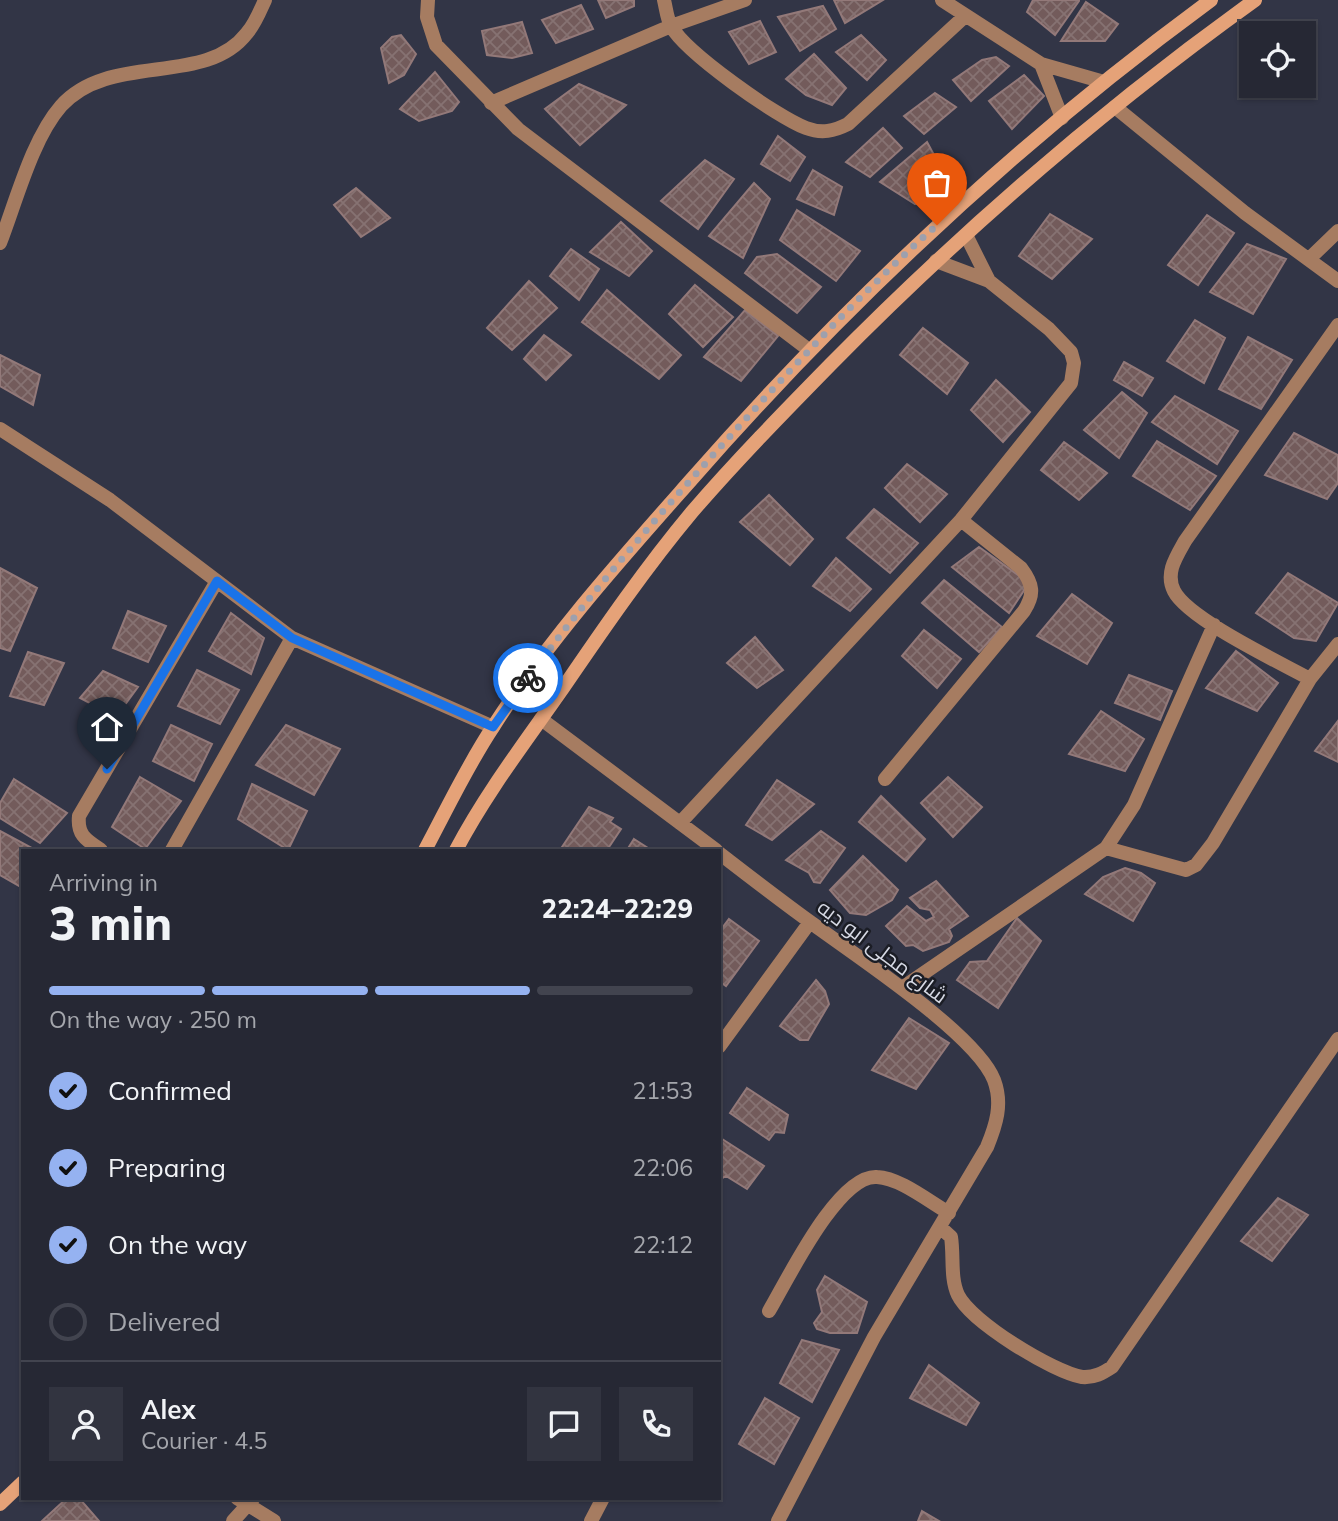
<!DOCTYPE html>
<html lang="en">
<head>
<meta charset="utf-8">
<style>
  body { margin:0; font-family:Mulish,Cairo,sans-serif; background:#323440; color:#f1f3f6; height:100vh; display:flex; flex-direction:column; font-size:26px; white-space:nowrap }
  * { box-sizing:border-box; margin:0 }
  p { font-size:23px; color:#a4a6ac }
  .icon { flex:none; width:38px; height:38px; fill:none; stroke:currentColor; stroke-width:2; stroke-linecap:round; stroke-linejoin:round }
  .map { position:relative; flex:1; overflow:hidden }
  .drawer { position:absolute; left:21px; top:849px; width:700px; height:651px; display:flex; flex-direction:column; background:#262834; border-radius:0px; box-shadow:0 2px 5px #0004,0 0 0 2px #42444f }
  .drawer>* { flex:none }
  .tools { position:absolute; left:1239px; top:21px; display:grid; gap:14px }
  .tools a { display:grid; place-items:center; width:77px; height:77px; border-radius:0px; background:#262834; box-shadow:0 2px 5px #0004,0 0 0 2px #42444f; font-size:35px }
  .pin { position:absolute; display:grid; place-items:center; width:60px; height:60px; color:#fff; margin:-72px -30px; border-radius:50% 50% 50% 0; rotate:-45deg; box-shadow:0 0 7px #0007 }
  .pin .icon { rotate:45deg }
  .courier { position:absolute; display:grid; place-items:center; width:70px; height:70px; margin:-35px; border:5px solid #1a73e8; border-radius:50%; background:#fff; color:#222; box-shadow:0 2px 9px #0007 }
  .overview em { font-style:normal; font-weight:800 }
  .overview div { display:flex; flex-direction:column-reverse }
  .overview { display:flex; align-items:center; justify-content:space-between; height:119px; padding:0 28px }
  h1 { font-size:46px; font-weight:800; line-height:52px }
  .bar { display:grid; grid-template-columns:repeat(4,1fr); gap:10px 7px; align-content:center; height:84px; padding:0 28px }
  .bar i { height:9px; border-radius:5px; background:#42444f }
  .bar .selected { background:#95b2f1 }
  .bar p { grid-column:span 4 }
  .line { display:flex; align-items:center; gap:18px; padding:0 28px; border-top:2px solid #42444f }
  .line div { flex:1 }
  .round { display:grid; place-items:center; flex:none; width:74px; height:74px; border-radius:0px; background:#323440 }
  ol { padding:0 28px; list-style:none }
  li { display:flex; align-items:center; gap:21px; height:77px }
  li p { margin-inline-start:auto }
  li .icon { padding:7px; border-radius:50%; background:#95b2f1; color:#111; stroke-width:4 }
  li:last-child { color:#a4a6ac }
  li i { width:38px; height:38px; border:4px solid #42444f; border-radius:50% }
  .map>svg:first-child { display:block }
</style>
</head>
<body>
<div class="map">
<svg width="1338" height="1521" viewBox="0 0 1338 1521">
  <defs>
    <pattern id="building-cross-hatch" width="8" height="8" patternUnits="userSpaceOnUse" patternTransform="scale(1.75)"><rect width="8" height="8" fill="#735b5b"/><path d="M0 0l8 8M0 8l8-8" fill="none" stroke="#867272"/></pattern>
  </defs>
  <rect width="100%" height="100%" fill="#323546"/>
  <path fill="url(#building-cross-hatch)" stroke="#937979" stroke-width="2" d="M598,0H634V6L606,18Z
    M834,0H883L845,23Z
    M1033,0H1079V1L1055,35L1027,12Z
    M1086,2L1118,24L1105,41H1061Z
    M581,5L593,29L556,43L542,20Z
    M823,6L836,29L800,51L778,17Z
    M760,21L776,52L749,64L729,32Z
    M522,22L532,53L512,58L487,55L482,31Z
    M401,35L416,54L404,75L389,83L381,48L392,37Z
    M861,35L886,60L867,80L836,52Z
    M814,54L846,88L832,105L806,95L786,79Z
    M996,57L1009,66L971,101L953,80L982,60Z
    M435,72L459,102L452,111L419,121L400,109Z
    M1024,75L1044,96L1012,129L989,101Z
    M579,84L626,105L580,145L545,109Z
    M935,93L956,107L924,134L904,116Z
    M883,128L902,148L870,177L846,162Z
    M778,136L805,157L790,181L761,164Z
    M927,142L948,181L915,204L880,182Z
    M705,160L734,179L698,229L661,201Z
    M813,170L842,187L834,215L797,199Z
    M754,183L770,199L743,258L709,236Z
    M356,188L390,218L361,237L334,205Z
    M797,210L860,251L836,281L780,240Z
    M1050,214L1092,239L1052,279L1019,256Z
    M1207,215L1234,233L1198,285L1168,265Z
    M621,222L652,251L629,276L590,252Z
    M1247,244L1286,259L1253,314L1210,292Z
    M571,249L599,269L579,300L550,276Z
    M777,254L821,287L797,313L745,273L757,257Z
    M529,281L557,308L512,350L487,328Z
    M695,285L733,317L703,347L669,314Z
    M607,290L681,355L659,379L582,322Z
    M745,310L778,336L741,381L704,357Z
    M1195,320L1225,338L1204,383L1167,361Z
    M923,328L968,363L947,394L900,355Z
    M544,335L571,355L546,380L524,359Z
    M1248,337L1292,360L1261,409L1219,389Z
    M0,355L40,375L33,405L0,386Z
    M1124,362L1153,378L1142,396L1114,380Z
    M996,380L1030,412L1003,442L971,410Z
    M1122,392L1147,413L1119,458L1084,430Z
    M1175,396L1238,431L1217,464L1152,422Z
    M1294,433L1338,455V483L1327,499L1265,475Z
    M1157,441L1216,476L1190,510L1133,476Z
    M1064,442L1107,473L1079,500L1041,470Z
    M907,464L947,494L920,522L885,488Z
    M769,495L813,539L790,565L740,522Z
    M874,509L918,543L890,573L847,538Z
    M979,547L1029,583L1009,613L952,567Z
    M836,558L871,589L850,611L813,586Z
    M0,568L37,588L10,651L0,648Z
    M1288,573L1338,603L1316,641L1294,638L1256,613Z
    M944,580L1002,627L979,652L922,603Z
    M1072,594L1112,623L1087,664L1037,636Z
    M128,611L166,626L148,662L113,648Z
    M231,613L264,638L251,674L209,651Z
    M924,630L961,659L937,688L902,656Z
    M755,637L783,670L757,688L727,663Z
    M1236,651L1278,683L1257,711L1206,688Z
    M28,652L64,663L44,705L10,696Z
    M197,670L239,690L220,724L178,706Z
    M103,671L138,687L116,717L80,698Z
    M1129,675L1172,691L1160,720L1115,703Z
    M1101,711L1144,739L1125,771L1069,754Z
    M1338,721V762L1315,751Z
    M171,725L212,744L194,781L153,761Z
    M286,725L340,749L314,795L256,765Z
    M140,777L181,801L145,849L112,827Z
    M948,777L982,807L953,837L921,803Z
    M14,779L67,813L40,843L0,818V803Z
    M777,780L814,804L772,840L746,825Z
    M252,784L307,811L288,850L238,819Z
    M881,796L925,839L906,861L859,822Z
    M589,807L613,818L610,822L621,829L607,850H560Z
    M0,831L32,848L23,850L21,887L0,875Z
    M821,831L845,848L820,883L814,882L809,873L786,860Z
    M634,839L651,850H627Z
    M863,856L898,890L892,900L866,915L850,913L830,890Z
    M1125,868L1141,873L1155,883L1133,921L1085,894L1103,877Z
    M936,881L968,916L949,929L952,936L949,942L923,951L913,945L906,946L886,926L907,906L926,921L934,917L930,910L920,908L910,898Z
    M1017,918L1041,941L998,1008L957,980L970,962L987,961Z
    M729,919L759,941L726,986L719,981V932Z
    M816,980L825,991L829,1004L808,1040H800L780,1026Z
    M909,1018L949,1043L916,1089L872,1070Z
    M747,1088L788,1115L784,1133L775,1132L769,1140L730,1113Z
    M719,1137L764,1166L747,1189L726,1176L719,1180Z
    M1278,1198L1308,1215L1272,1261L1241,1241Z
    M825,1276L867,1302L857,1333H830L817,1329L814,1323L822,1312L817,1290Z
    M802,1340L839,1350L812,1402L780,1383Z
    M929,1365L979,1403L966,1425L910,1398Z
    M765,1398L799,1418L774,1464L739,1444Z
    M67,1498H79L99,1521H42Z
    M922,1511L939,1521H918Z"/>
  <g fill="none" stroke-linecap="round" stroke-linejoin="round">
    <path stroke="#a67c61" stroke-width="14" d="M428,0L427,17L436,45L518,129L809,350
      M664,0C666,8 667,19 671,26C686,53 777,117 806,128C822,134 834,131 848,124L964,17
      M942,0L1041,64L1104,82
      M1041,64L1062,118
      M491,103L671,26L745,0
      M1115,107L1245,213L1338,281
      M966,235L989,281
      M0,243C16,202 32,139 61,106C110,51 205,88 247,33C255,24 260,11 265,0
      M1310,258L1338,231
      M0,429L110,500L292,638L493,727
      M1310,679L1338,644
      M541,719L716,850
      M885,779L1024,611C1035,594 1033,584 1021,568L961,520
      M680,823L961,520L1071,383L1074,363L1071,352L1049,329L989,281L936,261
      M1106,848L1186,870L1196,865L1213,843L1310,679C1281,663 1188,619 1174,591C1165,573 1176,557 1185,541L1338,325
      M101,850C86,840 77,835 79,816L217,581
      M172,850L292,638
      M719,853C750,877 781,901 813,924C856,956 976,1034 994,1080C1003,1104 996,1125 987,1147L874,1337L778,1521
      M902,988L1106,848L1134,805L1214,625
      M719,1047L810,922
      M940,1227L951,1237C954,1256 950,1278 958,1295C971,1322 1053,1372 1082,1377C1094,1378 1103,1373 1112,1367L1338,1039
      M769,1311C787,1281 838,1174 877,1177C900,1178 928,1201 949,1213
      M237,1498L274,1521
      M233,1521L253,1499
      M591,1521L603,1498"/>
    <path stroke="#e5a278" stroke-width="14" d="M425,850C447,809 467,766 493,727C549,639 622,558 691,480C847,302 1020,140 1211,0
      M456,850C486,793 526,741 563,688C604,628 646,567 692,512C736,461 783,413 830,365C961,232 1103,109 1255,0
      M0,1504L23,1482"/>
  </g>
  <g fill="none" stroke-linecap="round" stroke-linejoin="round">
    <path stroke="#9da0ad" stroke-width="7" stroke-dasharray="0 12.6" d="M528,678C591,592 661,512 733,433C798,361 865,289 937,225"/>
    <path stroke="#1a73e8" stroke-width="9" d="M107,769L217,581L292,638L493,727L528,678"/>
  </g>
  <g text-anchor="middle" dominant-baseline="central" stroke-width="5" stroke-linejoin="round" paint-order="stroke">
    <g font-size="21" fill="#d6d9e4" stroke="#1b1d25">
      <text transform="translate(883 951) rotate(37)">شارع مجلى ابو ديه</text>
    </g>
  </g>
</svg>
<div class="tools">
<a><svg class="icon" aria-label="locate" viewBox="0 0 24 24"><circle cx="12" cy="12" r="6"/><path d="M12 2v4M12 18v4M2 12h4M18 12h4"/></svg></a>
</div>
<div class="pin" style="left:937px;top:225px;background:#ea580c"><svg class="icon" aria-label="bag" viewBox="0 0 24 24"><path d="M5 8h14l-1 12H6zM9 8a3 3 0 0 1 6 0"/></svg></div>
<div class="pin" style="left:107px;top:769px;background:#1f2937"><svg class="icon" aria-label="home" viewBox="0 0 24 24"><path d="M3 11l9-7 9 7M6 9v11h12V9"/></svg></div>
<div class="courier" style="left:528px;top:678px"><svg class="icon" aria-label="bike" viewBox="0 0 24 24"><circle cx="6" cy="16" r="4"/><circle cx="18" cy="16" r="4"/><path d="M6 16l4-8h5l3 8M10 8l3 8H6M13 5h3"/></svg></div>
<section class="drawer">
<div class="overview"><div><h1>3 min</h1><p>Arriving in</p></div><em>22:24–22:29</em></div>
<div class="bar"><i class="selected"></i><i class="selected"></i><i class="selected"></i><i></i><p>On the way · 250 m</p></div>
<ol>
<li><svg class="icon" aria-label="check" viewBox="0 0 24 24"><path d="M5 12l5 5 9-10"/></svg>Confirmed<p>21:53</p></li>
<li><svg class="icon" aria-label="check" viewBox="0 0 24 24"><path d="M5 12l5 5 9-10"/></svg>Preparing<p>22:06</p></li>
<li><svg class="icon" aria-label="check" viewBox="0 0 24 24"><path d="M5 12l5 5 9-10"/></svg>On the way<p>22:12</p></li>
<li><i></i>Delivered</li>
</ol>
<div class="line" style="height:126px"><a class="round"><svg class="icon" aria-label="person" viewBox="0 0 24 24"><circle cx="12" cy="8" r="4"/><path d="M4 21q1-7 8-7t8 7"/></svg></a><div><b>Alex</b><p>Courier · 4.5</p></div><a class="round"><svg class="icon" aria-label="chat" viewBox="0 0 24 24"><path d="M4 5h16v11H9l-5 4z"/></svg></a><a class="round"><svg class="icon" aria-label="phone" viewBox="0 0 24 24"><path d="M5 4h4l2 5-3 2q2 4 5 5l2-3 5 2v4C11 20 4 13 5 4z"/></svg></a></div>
</section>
</div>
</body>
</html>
